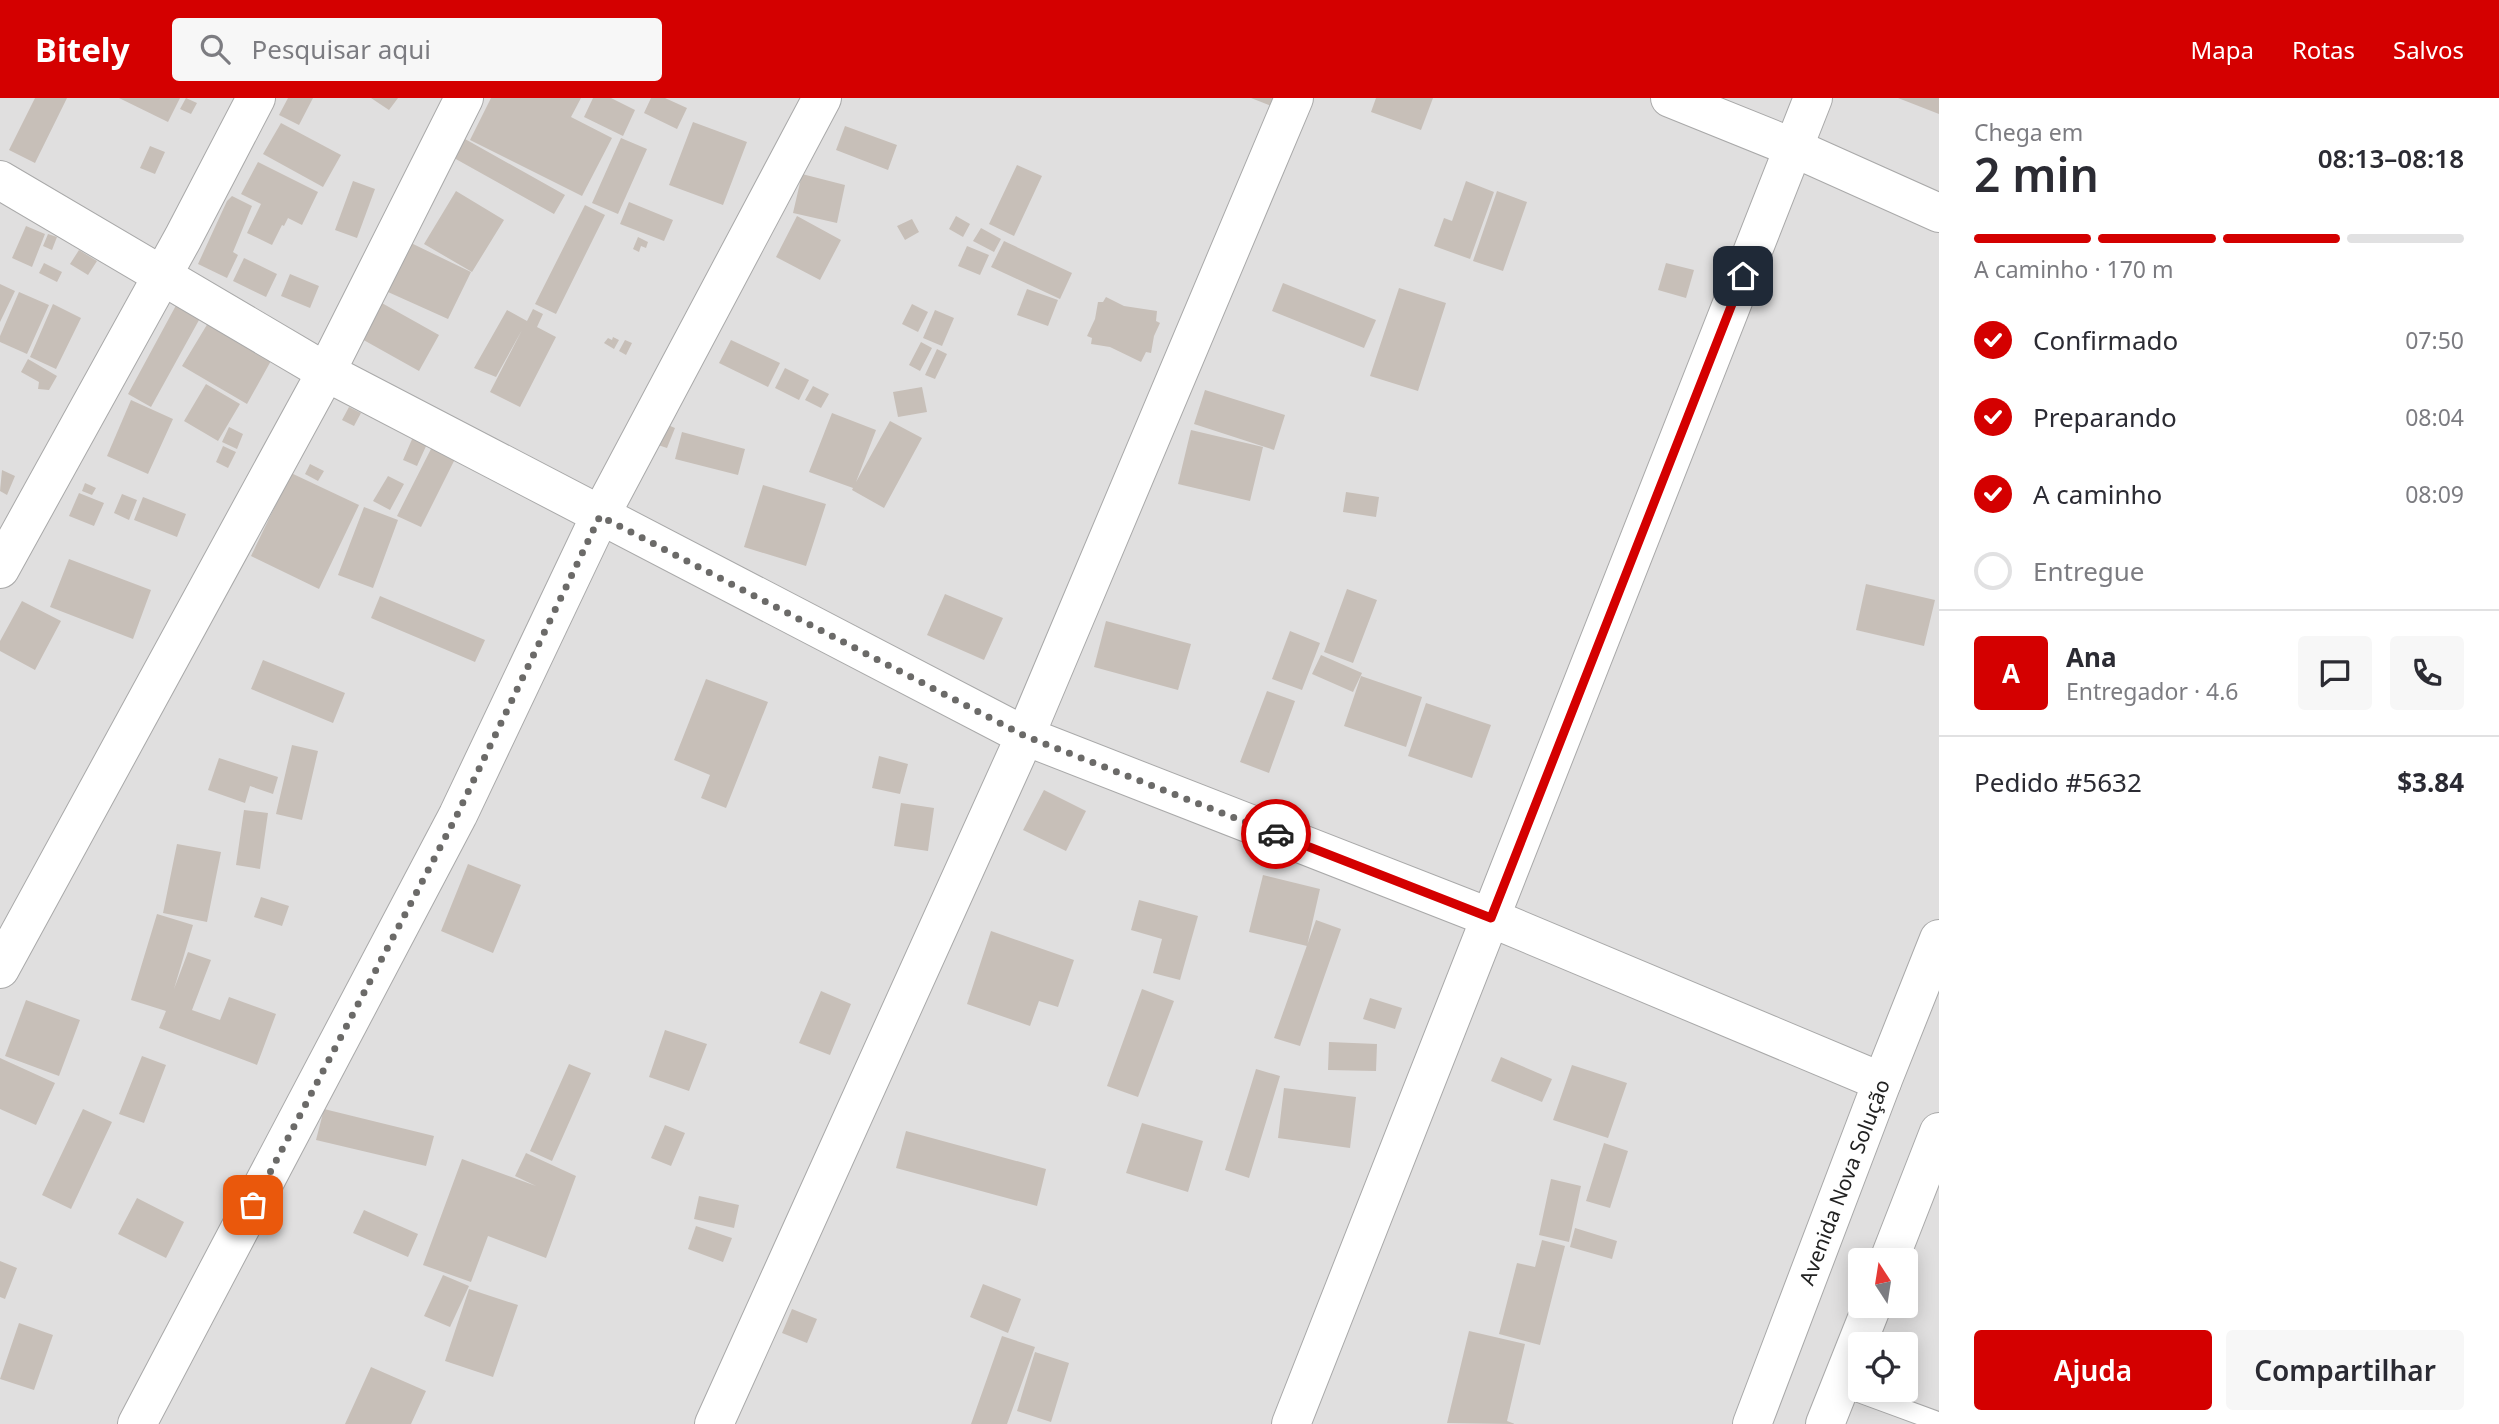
<!DOCTYPE html>
<html lang="pt">
<head>
<meta charset="utf-8">
<style>
  body { margin:0; font-family:"Noto Sans",sans-serif; background:#f7f7f7; color:#2b2b33; height:100vh; display:flex; flex-direction:column; font-size:26px; white-space:nowrap }
  * { box-sizing:border-box; margin:0 }
  p { font-size:23px; color:#7c7c81 }
  .icon { flex:none; width:38px; height:38px; fill:none; stroke:currentColor; stroke-width:2; stroke-linecap:round; stroke-linejoin:round }
  .map { position:relative; flex:1; overflow:hidden }
  .panel { display:flex; flex-direction:column; background:#fff; width:560px }
  .panel>* { flex:none }
  .needle { width:46px; rotate:348deg }
  .controls { position:absolute; left:1848px; top:1150px; display:grid; gap:14px }
  .controls a { display:grid; place-items:center; width:70px; height:70px; border-radius:7px; background:#fff; box-shadow:0 4px 18px #0003; font-size:35px }
  .pin { position:absolute; display:grid; place-items:center; width:60px; height:60px; color:#fff; margin:-30px; border-radius:14px; box-shadow:0 4px 10px #0006 }
  .courier { position:absolute; display:grid; place-items:center; width:70px; height:70px; margin:-35px; border:5px solid #d40000; border-radius:50%; background:#fff; color:#222; box-shadow:0 2px 9px #0007 }
  .headline em { font-style:normal; font-weight:600 }
  .headline div { display:flex; flex-direction:column-reverse }
  .headline { display:flex; align-items:center; justify-content:space-between; height:119px; padding:0 35px }
  h1 { font-size:46px; font-weight:600; line-height:52px }
  .bar { display:grid; grid-template-columns:repeat(4,1fr); gap:10px 7px; align-content:center; height:84px; padding:0 35px }
  .bar i { height:9px; border-radius:5px; background:#e1e1e2 }
  .bar .selected { background:#d40000 }
  .bar p { grid-column:span 4 }
  .line { display:flex; align-items:center; gap:18px; padding:0 35px; border-top:2px solid #e1e1e2 }
  .line div { flex:1 }
  .round { display:grid; place-items:center; flex:none; width:74px; height:74px; border-radius:7px; background:#f7f7f7 }
  ol { padding:0 35px; list-style:none }
  li { display:flex; align-items:center; gap:21px; height:77px }
  li p { margin-inline-start:auto }
  li .icon { padding:7px; border-radius:50%; background:#d40000; color:#fff; stroke-width:4 }
  li:last-child { color:#7c7c81 }
  li i { width:38px; height:38px; border:4px solid #e1e1e2; border-radius:50% }
  .cta { display:flex; gap:14px; margin-top:auto; padding:14px 35px }
  .cta a { flex:1; height:80px; border-radius:7px; background:#d40000; color:#fff; font-size:28px; font-weight:600; line-height:80px; text-align:center }
  .cta a+a { background:#f7f7f7; color:#2b2b33 }
  header { display:flex; align-items:center; gap:42px; box-sizing:border-box; height:98px; padding:0 35px; background:#d40000; color:#fff }
  header strong { font-size:33px }
  nav { display:flex; gap:38px; margin-inline-start:auto; font-size:24px }
  .search { width:490px; height:63px; background:#f7f7f7; display:flex; align-items:center; gap:18px; box-sizing:border-box; padding:0 24px; border-radius:7px; color:#7c7c81; font-size:26px }
  main { display:flex; flex:1; min-height:0 }
  .map>svg:first-child { display:block }
</style>
</head>
<body>
<header>
<strong>Bitely</strong>
<div class="search"><svg class="icon" aria-label="search" viewBox="0 0 24 24"><circle cx="10" cy="10" r="6"/><path d="M15 15l6 6"/></svg>Pesquisar aqui</div>
<nav><a>Mapa</a><a>Rotas</a><a>Salvos</a></nav>
</header>
<main>
<div class="map">
<svg width="1939" height="1326" viewBox="0 0 1939 1326">
  <rect width="100%" height="100%" fill="#f2efe9"/>
  <path fill="#e0dfdf" fill-rule="evenodd" d="M0,0H1939V1326H0ZM1860,1162H1906V1208H1860ZM1860,1246H1906V1292H1860Z"/>
  <path fill="#c7bfb8" d="M35,0H67L35,65L9,52Z
    M119,0H180L168,24Z
    M186,0L197,5L191,16L180,11Z
    M288,0H313L299,27L279,17Z
    M371,0H398L389,12Z
    M491,0H581L571,19L612,40L582,98L470,42Z
    M593,0H611L635,12L623,38L584,19Z
    M651,0H665L687,10L677,31L644,15Z
    M1251,0H1287L1282,12Z
    M1376,0H1433L1421,32L1371,14Z
    M1899,0H1939V16L1898,0Z
    M693,24L747,44L723,107L669,87Z
    M281,25L341,57L323,89L263,56Z
    M845,28L897,47L888,72L836,52Z
    M621,40L647,51L618,116L592,105Z
    M465,41L565,97L554,116L454,60Z
    M150,48L165,54L155,76L140,70Z
    M258,64L318,94L302,127L288,120L284,128L282,127L272,147L247,135L261,106L241,96Z
    M1017,67L1042,78L1014,138L989,126Z
    M802,76L845,87L837,125L793,115Z
    M353,83L375,91L357,140L335,132Z
    M1466,83L1494,94L1470,161L1434,148L1444,120L1452,123Z
    M456,93L504,122L472,174L424,146Z
    M1497,93L1527,104L1503,173L1473,163Z
    M232,98L252,108L233,154L238,157L227,180L198,166L227,103Z
    M629,104L673,122L664,143L620,126Z
    M585,107L605,117L556,216L535,206Z
    M797,118L841,142L820,182L776,159Z
    M956,118L970,126L963,139L949,131Z
    M912,121L919,134L905,142L897,128Z
    M26,128L45,136L32,169L12,160Z
    M981,130L1001,141L994,154L973,143Z
    M48,136L57,139L52,152L43,148Z
    M638,139L648,144L646,150L641,148L639,154L633,151Z
    M1004,143L1072,175L1060,201L991,169Z
    M411,145L471,174L448,221L388,194Z
    M967,148L989,157L980,177L958,168Z
    M79,152L97,163L88,177L70,166Z
    M244,160L277,176L266,199L233,183Z
    M44,165L62,174L57,184L39,175Z
    M1666,165L1694,172L1686,200L1658,192Z
    M290,176L319,188L310,210L281,198Z
    M1283,185L1376,222L1364,250L1272,213Z
    M0,186L15,193L0,224Z
    M1399,190L1446,205L1418,293L1370,278Z
    M1027,191L1058,202L1048,228L1017,217Z
    M19,194L49,207L27,256L0,244V238Z
    M1106,199L1124,208L1157,213L1156,223L1160,225L1154,238L1151,255L1146,254L1141,264L1110,249L1091,246L1092,240L1087,238L1095,221L1098,204H1103Z
    M180,200L204,213L151,309L128,296Z
    M380,204L439,237L419,273L360,240Z
    M53,206L81,220L56,271L30,259Z
    M912,206L928,214L918,234L902,226Z
    M533,211L543,216L537,229L556,239L520,309L490,294L522,232L496,279L474,270L507,212L527,223Z
    M935,212L954,220L942,248L923,240Z
    M208,225L272,261L247,306L182,268Z
    M613,239L619,242L614,251L604,245L608,240L612,242Z
    M625,242L632,245L626,257L619,253Z
    M731,242L780,265L768,289L719,265Z
    M921,244L932,250L920,273L909,267Z
    M937,251L947,256L935,281L925,277Z
    M28,261L57,278L49,292L38,291L39,284L21,274Z
    M785,270L809,282L799,302L775,290Z
    M206,286L240,306L218,343L184,323Z
    M813,288L829,296L821,310L805,302Z
    M922,289L927,314L898,319L893,294Z
    M1205,292L1285,317L1274,352L1194,326Z
    M131,302L173,321L148,376L107,358Z
    M349,309L361,315L354,328L342,322Z
    M832,315L876,332L856,384L890,323L922,340L884,410L852,392L853,390L809,374Z
    M663,325L675,330L667,350L655,346Z
    M229,329L243,336L237,351L222,344Z
    M1191,332L1263,349L1250,403L1178,386Z
    M682,334L745,351L738,377L675,361Z
    M413,339L427,346L417,368L403,362Z
    M433,347L456,359L421,429L397,418Z
    M223,348L236,354L228,370L216,364Z
    M310,366L324,373L318,383L305,376Z
    M2,372L15,378L7,397L0,393Z
    M291,375L359,407L319,491L251,458Z
    M388,378L404,386L390,412L373,403Z
    M85,385L96,390L92,397L82,393Z
    M763,387L826,406L806,468L744,449Z
    M1346,394L1379,399L1376,419L1343,414Z
    M79,395L104,405L94,428L69,418Z
    M122,396L137,402L129,422L114,415Z
    M143,399L186,416L177,439L134,422Z
    M364,409L398,422L373,490L338,477Z
    M69,461L151,492L133,541L50,509Z
    M1866,486L1935,502L1924,548L1856,532Z
    M1347,491L1377,502L1353,565L1324,554Z
    M945,496L1003,520L984,562L927,537Z
    M380,498L485,542L475,564L371,520Z
    M22,503L61,523L35,572L0,553V543Z
    M1106,523L1191,546L1178,592L1094,569Z
    M1290,533L1320,545L1302,592L1272,581Z
    M1321,557L1362,575L1353,594L1312,576Z
    M263,562L345,595L333,625L251,591Z
    M1361,578L1422,599L1406,649L1344,628Z
    M706,581L768,604L726,710L701,700L710,677L674,662Z
    M1267,593L1295,603L1269,675L1240,664Z
    M1426,605L1491,627L1472,680L1408,658Z
    M292,647L318,653L302,722L276,716Z
    M879,658L908,666L900,696L872,690Z
    M219,660L278,679L273,696L250,688L245,705L208,692Z
    M1044,692L1086,713L1066,753L1023,732Z
    M901,705L934,710L928,753L894,748Z
    M244,712L268,715L260,771L236,767Z
    M177,746L221,754L207,824L163,815Z
    M468,766L521,787L493,855L441,833Z
    M1263,777L1320,791L1307,848L1249,834Z
    M261,799L289,808L282,828L254,819Z
    M1139,802L1198,818L1180,882L1153,875L1162,841L1131,832Z
    M157,816L193,827L174,891L188,854L211,862L192,912L220,922L229,899L276,916L257,967L159,930L166,913L131,902Z
    M1316,822L1341,831L1300,948L1274,940Z
    M991,833L1074,862L1058,909L1039,903L1030,928L967,906Z
    M1142,891L1174,903L1138,999L1107,988Z
    M821,893L851,906L830,957L799,945Z
    M1370,900L1402,910L1395,931L1363,921Z
    M26,902L80,922L59,978L5,958Z
    M665,932L707,946L689,993L649,979Z
    M1329,944L1377,946L1376,973L1328,972Z
    M142,958L166,967L144,1025L119,1016Z
    M1501,959L1552,981L1542,1004L1491,983Z
    M0,960L55,985L36,1027L0,1011Z
    M569,966L591,975L552,1063L530,1053Z
    M1572,967L1627,985L1608,1040L1553,1022Z
    M1256,971L1280,978L1249,1080L1225,1072Z
    M1284,990L1356,999L1350,1050L1278,1040Z
    M83,1011L112,1024L71,1111L42,1097Z
    M324,1011L434,1038L426,1068L316,1042Z
    M1142,1025L1203,1043L1188,1094L1126,1075Z
    M665,1027L685,1035L671,1068L651,1060Z
    M906,1033L1046,1071L1037,1108L896,1070Z
    M1604,1045L1628,1053L1610,1110L1586,1103Z
    M526,1055L576,1078L546,1160L488,1138L471,1184L423,1167L462,1061L536,1088L515,1078Z
    M1551,1081L1581,1088L1569,1144L1539,1137Z
    M699,1098L739,1107L734,1130L694,1121Z
    M137,1100L184,1124L166,1160L118,1136Z
    M364,1112L418,1136L408,1159L353,1135Z
    M696,1128L732,1140L723,1164L688,1151Z
    M1575,1130L1617,1143L1612,1161L1570,1149Z
    M1542,1142L1565,1148L1540,1247L1499,1236L1517,1165L1535,1169Z
    M0,1163L17,1170L5,1201L0,1199Z
    M443,1177L469,1188L450,1229L424,1218Z
    M983,1186L1021,1201L1008,1235L970,1219Z
    M469,1191L518,1207L493,1279L445,1263Z
    M792,1211L817,1221L807,1245L782,1235Z
    M19,1225L53,1237L34,1292L0,1281Z
    M1469,1233L1525,1246L1507,1323L1515,1326L1447,1325Z
    M1002,1238L1035,1249L1007,1326H971Z
    M1035,1254L1069,1265L1051,1324L1017,1313Z
    M371,1269L426,1293L411,1326H345Z"/>
  <g fill="none" stroke-linecap="round" stroke-linejoin="round">
    <g stroke="#a9a9a9" stroke-width="21">
      <path id="service" d="M1841,1288L1939,1324"/>
    </g>
    <g stroke="#a9a9a9" stroke-width="40">
      <g id="minor">
        <path d="M1670,0L1794,50L1939,115"/>
        <path d="M0,82L326,274L1025,638L1491,820L1882,984"/>
        <path d="M0,471L183,140L256,0"/>
        <path d="M0,871L326,274L464,0"/>
        <path d="M1889,1162L1939,1034"/>
        <path d="M137,1326L458,717L600,418L822,0"/>
        <path d="M714,1326L1025,638L1294,0"/>
        <path d="M1291,1326L1813,0"/>
        <path id="s1" d="M1752,1326L1882,984L1939,841"/>
        <path d="M1825,1326L1872,1208"/>
      </g>
    </g>
    <use href="#service" stroke="#fff" stroke-width="19"/>
    <use href="#minor" stroke="#fff" stroke-width="38"/>
  </g>
  <g fill="none" stroke-linecap="round" stroke-linejoin="round">
    <path stroke="#6b6a68" stroke-width="7" stroke-dasharray="0 12.6" d="M253,1107L457,717L600,418L1025,638L1276,736"/>
    <path stroke="#d40000" stroke-width="9" d="M1276,736L1491,820L1743,178"/>
  </g>
  <g text-anchor="middle" dominant-baseline="central" stroke-width="5" stroke-linejoin="round" paint-order="stroke">
    <g font-size="21" fill="#222" stroke="#fff">
      <text stroke="none"><textPath href="#s1" startOffset="259">Avenida Nova Solução</textPath></text>
    </g>
  </g>
</svg>
<div class="controls">
<a><svg class="needle" viewBox="-14 -14 28 28"><path d="M0-13l5 13h-10z" fill="#e53935"/><path d="M0 13l5-13h-10z" fill="#7c7c81"/></svg></a>
<a><svg class="icon" aria-label="locate" viewBox="0 0 24 24"><circle cx="12" cy="12" r="6"/><path d="M12 2v4M12 18v4M2 12h4M18 12h4"/></svg></a>
</div>
<div class="pin" style="left:253px;top:1107px;background:#ea580c"><svg class="icon" aria-label="bag" viewBox="0 0 24 24"><path d="M5 8h14l-1 12H6zM9 8a3 3 0 0 1 6 0"/></svg></div>
<div class="pin" style="left:1743px;top:178px;background:#1f2937"><svg class="icon" aria-label="home" viewBox="0 0 24 24"><path d="M3 11l9-7 9 7M6 9v11h12V9"/></svg></div>
<div class="courier" style="left:1276px;top:736px"><svg class="icon" aria-label="car" viewBox="0 0 24 24"><path d="M5 17H2v-5l4-1 3-4h7l3 4 3 1v5h-3M9 17h6M6 11h13"/><circle cx="7" cy="17" r="2"/><circle cx="17" cy="17" r="2"/></svg></div>
</div>
<section class="panel">
<div class="headline"><div><h1>2 min</h1><p>Chega em</p></div><em>08:13–08:18</em></div>
<div class="bar"><i class="selected"></i><i class="selected"></i><i class="selected"></i><i></i><p>A caminho · 170 m</p></div>
<ol>
<li><svg class="icon" aria-label="check" viewBox="0 0 24 24"><path d="M5 12l5 5 9-10"/></svg>Confirmado<p>07:50</p></li>
<li><svg class="icon" aria-label="check" viewBox="0 0 24 24"><path d="M5 12l5 5 9-10"/></svg>Preparando<p>08:04</p></li>
<li><svg class="icon" aria-label="check" viewBox="0 0 24 24"><path d="M5 12l5 5 9-10"/></svg>A caminho<p>08:09</p></li>
<li><i></i>Entregue</li>
</ol>
<div class="line" style="height:126px"><b class="round" style="background:#d40000;color:#fff">A</b><div><b>Ana</b><p>Entregador · 4.6</p></div><a class="round"><svg class="icon" aria-label="chat" viewBox="0 0 24 24"><path d="M4 5h16v11H9l-5 4z"/></svg></a><a class="round"><svg class="icon" aria-label="phone" viewBox="0 0 24 24"><path d="M5 4h4l2 5-3 2q2 4 5 5l2-3 5 2v4C11 20 4 13 5 4z"/></svg></a></div>
<div class="line" style="height:91px"><div>Pedido #5632</div><b>$3.84</b></div>
<div class="cta"><a>Ajuda</a><a>Compartilhar</a></div>
</section>
</main>
</body>
</html>
